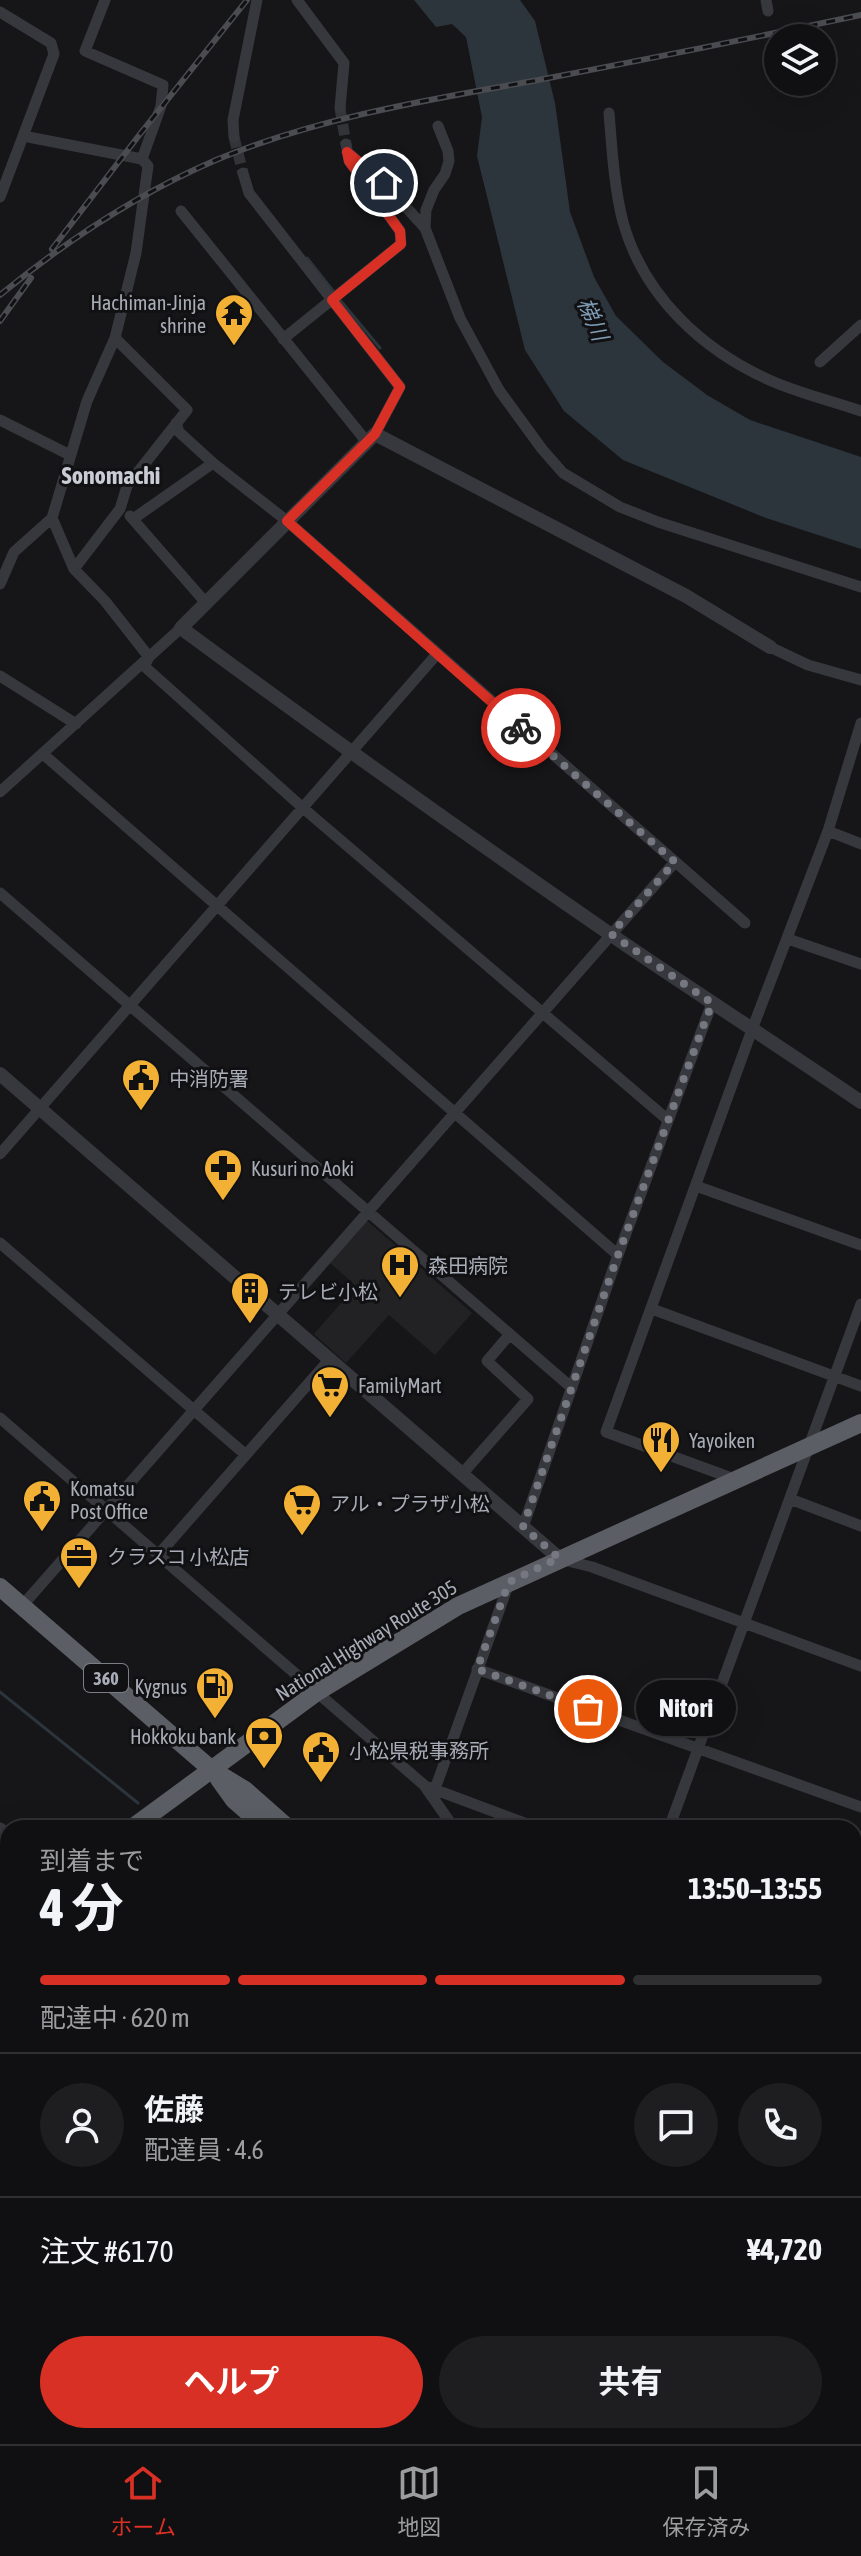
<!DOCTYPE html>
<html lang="ja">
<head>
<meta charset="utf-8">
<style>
  body { margin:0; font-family:"Asap Condensed","Noto Sans JP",sans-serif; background:#1e1e20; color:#f1f3f6; height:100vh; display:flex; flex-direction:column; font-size:30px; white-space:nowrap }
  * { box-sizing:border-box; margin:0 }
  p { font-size:26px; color:#9c9d9f }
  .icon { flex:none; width:44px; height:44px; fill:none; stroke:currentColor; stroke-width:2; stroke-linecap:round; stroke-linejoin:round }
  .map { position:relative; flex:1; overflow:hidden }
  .panel { position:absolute; left:0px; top:1820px; width:862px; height:624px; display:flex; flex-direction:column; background:#101012; border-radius:24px 24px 0 0; box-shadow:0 8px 32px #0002,0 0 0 2px #303032 }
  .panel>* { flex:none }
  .tools { position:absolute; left:764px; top:24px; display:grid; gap:16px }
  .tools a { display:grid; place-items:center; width:72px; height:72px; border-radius:50%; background:#101012; box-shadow:0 8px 32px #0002,0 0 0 2px #303032; font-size:40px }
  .pin { position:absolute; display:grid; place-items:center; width:68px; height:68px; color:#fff; margin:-34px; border:4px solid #fff; border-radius:50%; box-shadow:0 2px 8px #0007 }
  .courier { position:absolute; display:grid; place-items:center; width:80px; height:80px; margin:-40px; border:6px solid #d93025; border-radius:50%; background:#fff; color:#222; box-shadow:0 2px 10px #0007 }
  .bubble { position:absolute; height:56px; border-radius:28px; background:#101012; box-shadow:0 8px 32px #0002,0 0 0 2px #303032; font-size:26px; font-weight:700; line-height:56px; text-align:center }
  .summary em { font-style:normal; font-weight:700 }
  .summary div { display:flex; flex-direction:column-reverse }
  .summary { display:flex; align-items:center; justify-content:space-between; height:136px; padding:0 40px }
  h1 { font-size:52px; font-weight:700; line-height:60px }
  .bar { display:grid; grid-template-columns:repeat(4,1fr); gap:12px 8px; align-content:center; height:96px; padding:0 40px }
  .bar i { height:10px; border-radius:6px; background:#303032 }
  .bar .on { background:#d93025 }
  .bar p { grid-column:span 4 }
  .line { display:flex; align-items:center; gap:20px; padding:0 40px; border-top:2px solid #303032 }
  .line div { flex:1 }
  .round { display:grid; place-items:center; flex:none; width:84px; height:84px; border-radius:42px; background:#1e1e20 }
  .cta { display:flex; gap:16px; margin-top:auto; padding:16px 40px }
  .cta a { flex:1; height:92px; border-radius:48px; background:#d93025; color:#fff; font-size:32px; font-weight:700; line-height:92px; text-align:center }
  .cta a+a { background:#1e1e20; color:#f1f3f6 }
  .tab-bar { display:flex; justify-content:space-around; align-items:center; height:112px; border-top:2px solid #303032; background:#101012; font-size:22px; color:#9c9d9f }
  .tab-bar a { display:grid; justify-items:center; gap:4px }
  .tab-bar .on { color:#d93025 }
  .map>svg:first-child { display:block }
</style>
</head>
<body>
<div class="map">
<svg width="861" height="2444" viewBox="0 0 861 2444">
  <rect width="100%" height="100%" fill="#161618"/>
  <path fill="#222225" d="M365,1219L472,1313L435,1355L389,1315L346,1363L314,1334L356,1286L328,1261Z"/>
  <path fill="#2c353c" d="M414,0H520L535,21L555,103L570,212L594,277L616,316L663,362L707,395L750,420L861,457V549L766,518L623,460L564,411L525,350L477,156L482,117L466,37L452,24L436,27Z"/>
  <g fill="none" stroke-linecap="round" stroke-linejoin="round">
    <path stroke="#2c353c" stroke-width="3" d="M307,258L334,292
      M340,300L380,348
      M0,1692L138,1803
      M164,1824L169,1828
      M0,2437L8,2424"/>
    <path stroke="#333438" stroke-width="11" stroke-dasharray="11 5.5" stroke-linecap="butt" d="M340,108L346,144
      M234,137L243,173"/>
    <path stroke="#37383d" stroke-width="11" d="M105,0L85,51L163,85L161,106L142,159
      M297,0L344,63L340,108
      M766,0L768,11
      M0,12L51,43L54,54L0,197
      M609,113C612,149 614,187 623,222C644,297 704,352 774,382C802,394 832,401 861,411
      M438,126L448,151L449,161L445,174L434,190L426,210L425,228L460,318L499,390L542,449L563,473L620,507L658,522L861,587
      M234,137L233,120L257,0
      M347,152L384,183L425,228
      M243,173L249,193L400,387L375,434
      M181,211L366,441
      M283,339L401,244L400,231L349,161L346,144
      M820,362L861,325
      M0,420L70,455
      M176,423L179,432L213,463
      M130,516L206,603
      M52,518L74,569L105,601L149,657L144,666L303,808L668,1120
      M133,519L213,463L287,521L745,923
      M74,569L120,509L127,486L187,410L115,338
      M0,584L14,552L52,518L87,401L115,338L136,253L148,166L142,159L23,136
      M770,647L808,665L861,680
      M0,676L76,724
      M43,754L618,1255
      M0,792L181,628
      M828,831L861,844
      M0,893L572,1388
      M788,939L861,964
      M0,1154L437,654
      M696,1186L861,1245
      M0,1243L246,1455
      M652,1309L861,1386
      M0,1418L424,1785L454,1828
      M462,1474L528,1399L487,1361L510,1334
      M737,1480L606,1432L753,1027L828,831L861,723
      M790,1499L861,1526
      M523,1527L618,1255L712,1003
      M159,1554L330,1359
      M564,1560L592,1567L861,1666
      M22,1606L675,862
      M477,1669L861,1807
      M428,1787L538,1828
      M435,1789L509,1583
      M0,1828L8,1833
      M669,1828L861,1304
      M854,1944L861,1947
      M0,1977L8,1982
      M0,2062L8,2067
      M0,2112L8,2098
      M0,2134L8,2139
      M0,2294L8,2299
      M854,2342L861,2351
      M0,2378L8,2382
      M0,2418L8,2406
      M96,2436L109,2444
      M607,2436L619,2444
      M259,2444L264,2436
      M508,2444L513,2436
      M709,2444L714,2436"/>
    <path stroke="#37383d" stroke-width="14" d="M770,647L686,596L375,434L181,628C322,732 465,834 610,934C693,991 778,1045 861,1102
      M0,1074L559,1558
      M0,2218L8,2223
      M352,2436L365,2444"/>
    <path stroke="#5b5e65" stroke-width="18" d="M0,1587L212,1770L245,1790L288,1828
      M219,1779L234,1800L266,1828
      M132,1828L317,1692L458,1606L861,1423
      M0,1920L8,1914
      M832,2436L837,2444
      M847,2436L852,2444"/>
    <g stroke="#4a4c52" stroke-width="6">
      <path id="rail" d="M52,249L140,134L247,0
        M0,295C66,241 137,194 216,160C316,118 427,100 533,81C643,60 752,38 861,15
        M0,321L31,278"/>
    </g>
    <use href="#rail" stroke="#111113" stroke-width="3" stroke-dasharray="9" stroke-linecap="butt"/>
  </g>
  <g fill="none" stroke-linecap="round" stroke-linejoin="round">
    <path stroke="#757880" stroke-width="8" stroke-dasharray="0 14.4" d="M521,728L675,862L611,934L712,1003L618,1255L523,1527L559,1558L509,1582L477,1669L588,1709"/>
    <path stroke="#d93025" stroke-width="10" d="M384,183L347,152L349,161L400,231L401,244L332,300L400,387L375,434L287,521L521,728"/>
  </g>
  <defs>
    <g id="temple-pin" transform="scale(2)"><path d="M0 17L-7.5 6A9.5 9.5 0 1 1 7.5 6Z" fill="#f2b134" stroke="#111113"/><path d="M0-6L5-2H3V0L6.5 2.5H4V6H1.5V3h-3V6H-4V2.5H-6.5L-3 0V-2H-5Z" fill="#111"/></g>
    <g id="civic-pin" transform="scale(2)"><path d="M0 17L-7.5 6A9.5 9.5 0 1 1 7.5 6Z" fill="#f2b134" stroke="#111113"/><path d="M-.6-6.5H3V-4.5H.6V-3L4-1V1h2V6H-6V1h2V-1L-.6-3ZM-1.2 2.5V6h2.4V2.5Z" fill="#111"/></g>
    <g id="pharmacy-pin" transform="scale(2)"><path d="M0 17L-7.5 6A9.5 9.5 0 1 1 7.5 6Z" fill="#f2b134" stroke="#111113"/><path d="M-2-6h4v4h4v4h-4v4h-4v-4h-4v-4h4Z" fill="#111"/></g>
    <g id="hospital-pin" transform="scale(2)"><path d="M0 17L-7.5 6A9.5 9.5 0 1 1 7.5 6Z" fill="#f2b134" stroke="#111113"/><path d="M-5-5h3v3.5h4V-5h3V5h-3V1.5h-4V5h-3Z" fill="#111"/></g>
    <g id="building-pin" transform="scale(2)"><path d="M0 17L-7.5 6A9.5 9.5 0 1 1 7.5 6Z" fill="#f2b134" stroke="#111113"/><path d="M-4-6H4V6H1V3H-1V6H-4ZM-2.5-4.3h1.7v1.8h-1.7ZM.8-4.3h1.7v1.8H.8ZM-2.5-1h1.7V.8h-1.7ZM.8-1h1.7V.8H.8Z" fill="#111"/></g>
    <g id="supermarket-pin" transform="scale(2)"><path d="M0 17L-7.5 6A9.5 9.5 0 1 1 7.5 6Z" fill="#f2b134" stroke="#111113"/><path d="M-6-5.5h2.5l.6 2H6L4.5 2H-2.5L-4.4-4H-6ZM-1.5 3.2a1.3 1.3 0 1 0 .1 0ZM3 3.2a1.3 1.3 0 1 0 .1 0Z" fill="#111"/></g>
    <g id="restaurant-pin" transform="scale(2)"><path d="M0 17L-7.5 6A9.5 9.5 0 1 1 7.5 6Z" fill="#f2b134" stroke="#111113"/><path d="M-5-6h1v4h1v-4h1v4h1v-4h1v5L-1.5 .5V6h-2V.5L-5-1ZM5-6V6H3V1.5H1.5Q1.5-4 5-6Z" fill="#111"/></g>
    <g id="office-pin" transform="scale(2)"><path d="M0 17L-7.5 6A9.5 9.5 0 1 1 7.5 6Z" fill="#f2b134" stroke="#111113"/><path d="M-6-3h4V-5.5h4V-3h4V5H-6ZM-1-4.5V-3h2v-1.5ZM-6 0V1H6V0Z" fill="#111"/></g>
    <g id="fuel-pin" transform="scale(2)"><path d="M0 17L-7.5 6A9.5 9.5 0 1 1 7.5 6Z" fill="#f2b134" stroke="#111113"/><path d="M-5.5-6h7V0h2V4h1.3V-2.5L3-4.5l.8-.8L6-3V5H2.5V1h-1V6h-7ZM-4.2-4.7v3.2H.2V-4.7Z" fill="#111"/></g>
    <g id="bank-pin" transform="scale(2)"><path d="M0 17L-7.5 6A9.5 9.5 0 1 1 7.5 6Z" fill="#f2b134" stroke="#111113"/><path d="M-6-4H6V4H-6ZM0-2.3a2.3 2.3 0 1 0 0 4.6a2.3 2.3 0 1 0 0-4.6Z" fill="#111"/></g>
  </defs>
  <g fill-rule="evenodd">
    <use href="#temple-pin" x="234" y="313"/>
    <use href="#civic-pin" x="141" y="1078"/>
    <use href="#pharmacy-pin" x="223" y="1168"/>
    <use href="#hospital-pin" x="400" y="1265"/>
    <use href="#building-pin" x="250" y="1291"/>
    <use href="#supermarket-pin" x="330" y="1385"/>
    <use href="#restaurant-pin" x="661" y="1440"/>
    <use href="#civic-pin" x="42" y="1499"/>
    <use href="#supermarket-pin" x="302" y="1503"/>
    <use href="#office-pin" x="79" y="1556"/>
    <use href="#fuel-pin" x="215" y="1686"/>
    <use href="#bank-pin" x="264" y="1736"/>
    <use href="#civic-pin" x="321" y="1750"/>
  </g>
  <g text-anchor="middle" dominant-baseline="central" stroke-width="6" stroke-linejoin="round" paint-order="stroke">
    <rect fill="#111113" stroke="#7b7e86" stroke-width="2" x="84" y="1664" width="44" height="28" rx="6"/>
    <g font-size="18" font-weight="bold" fill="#a8adb8">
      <text x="106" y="1678">360</text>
    </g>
    <g font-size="20" fill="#a8adb8" stroke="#111113" text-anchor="start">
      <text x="206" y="302" text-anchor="end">Hachiman-Jinja<tspan x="206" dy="23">shrine</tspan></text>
      <text x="169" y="1078">中消防署</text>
      <text x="251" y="1168">Kusuri no Aoki</text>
      <text x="428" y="1265">森田病院</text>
      <text x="278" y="1291">テレビ小松</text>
      <text x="358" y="1385">FamilyMart</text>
      <text x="689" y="1440">Yayoiken</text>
      <text x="70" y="1488">Komatsu<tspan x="70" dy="23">Post Office</tspan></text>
      <text x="330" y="1503">アル・プラザ小松</text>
      <text x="107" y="1556">クラスコ 小松店</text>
      <text x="187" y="1686" text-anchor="end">Kygnus</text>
      <text x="236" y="1736" text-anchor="end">Hokkoku bank</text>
      <text x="349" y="1750">小松県税事務所</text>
    </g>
    <g font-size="20" fill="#a8adb8" stroke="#111113">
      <text transform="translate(366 1640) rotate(-32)">National Highway Route 305</text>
    </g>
    <g font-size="22" font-style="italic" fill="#7f9bb3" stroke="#111113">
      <text transform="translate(593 319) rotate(67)">梯川</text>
    </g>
    <g font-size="24" font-weight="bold" fill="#c9ccd4" stroke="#111113">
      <text x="111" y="475">Sonomachi</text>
    </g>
  </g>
</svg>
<div class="tools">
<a><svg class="icon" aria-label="layers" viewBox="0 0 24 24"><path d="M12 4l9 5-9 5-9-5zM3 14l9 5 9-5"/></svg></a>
</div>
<div class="pin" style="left:588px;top:1709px;background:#ea580c"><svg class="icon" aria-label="bag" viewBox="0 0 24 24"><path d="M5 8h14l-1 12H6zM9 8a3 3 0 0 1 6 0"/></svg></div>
<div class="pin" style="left:384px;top:183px;background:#1f2937"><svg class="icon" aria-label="home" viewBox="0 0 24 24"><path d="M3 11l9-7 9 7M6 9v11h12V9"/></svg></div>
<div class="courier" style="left:521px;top:728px"><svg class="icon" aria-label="bike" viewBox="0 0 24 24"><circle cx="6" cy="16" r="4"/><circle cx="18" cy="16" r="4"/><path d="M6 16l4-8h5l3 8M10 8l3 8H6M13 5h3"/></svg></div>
<div class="bubble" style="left:636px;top:1680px;width:100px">Nitori</div>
<section class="panel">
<div class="summary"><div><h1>4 分</h1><p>到着まで</p></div><em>13:50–13:55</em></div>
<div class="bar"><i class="on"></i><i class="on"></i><i class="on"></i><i></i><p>配達中 · 620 m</p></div>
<div class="line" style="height:144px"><a class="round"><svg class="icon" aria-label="person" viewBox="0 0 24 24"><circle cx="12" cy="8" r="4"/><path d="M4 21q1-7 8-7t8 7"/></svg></a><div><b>佐藤</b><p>配達員 · 4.6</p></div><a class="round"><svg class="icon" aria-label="chat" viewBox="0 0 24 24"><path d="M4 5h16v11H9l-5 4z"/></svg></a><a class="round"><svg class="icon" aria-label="phone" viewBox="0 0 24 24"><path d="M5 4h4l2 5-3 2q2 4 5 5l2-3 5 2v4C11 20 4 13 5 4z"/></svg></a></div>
<div class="line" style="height:104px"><div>注文 #6170</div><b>¥4,720</b></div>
<div class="cta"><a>ヘルプ</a><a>共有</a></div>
</section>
</div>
<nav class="tab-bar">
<a class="on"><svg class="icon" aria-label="home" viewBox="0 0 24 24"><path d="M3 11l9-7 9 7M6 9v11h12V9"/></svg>ホーム</a>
<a><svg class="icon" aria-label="map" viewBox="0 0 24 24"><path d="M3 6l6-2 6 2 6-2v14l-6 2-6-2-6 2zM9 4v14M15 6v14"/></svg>地図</a>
<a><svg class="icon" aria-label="saved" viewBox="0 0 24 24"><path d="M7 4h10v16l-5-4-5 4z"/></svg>保存済み</a>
</nav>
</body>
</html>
